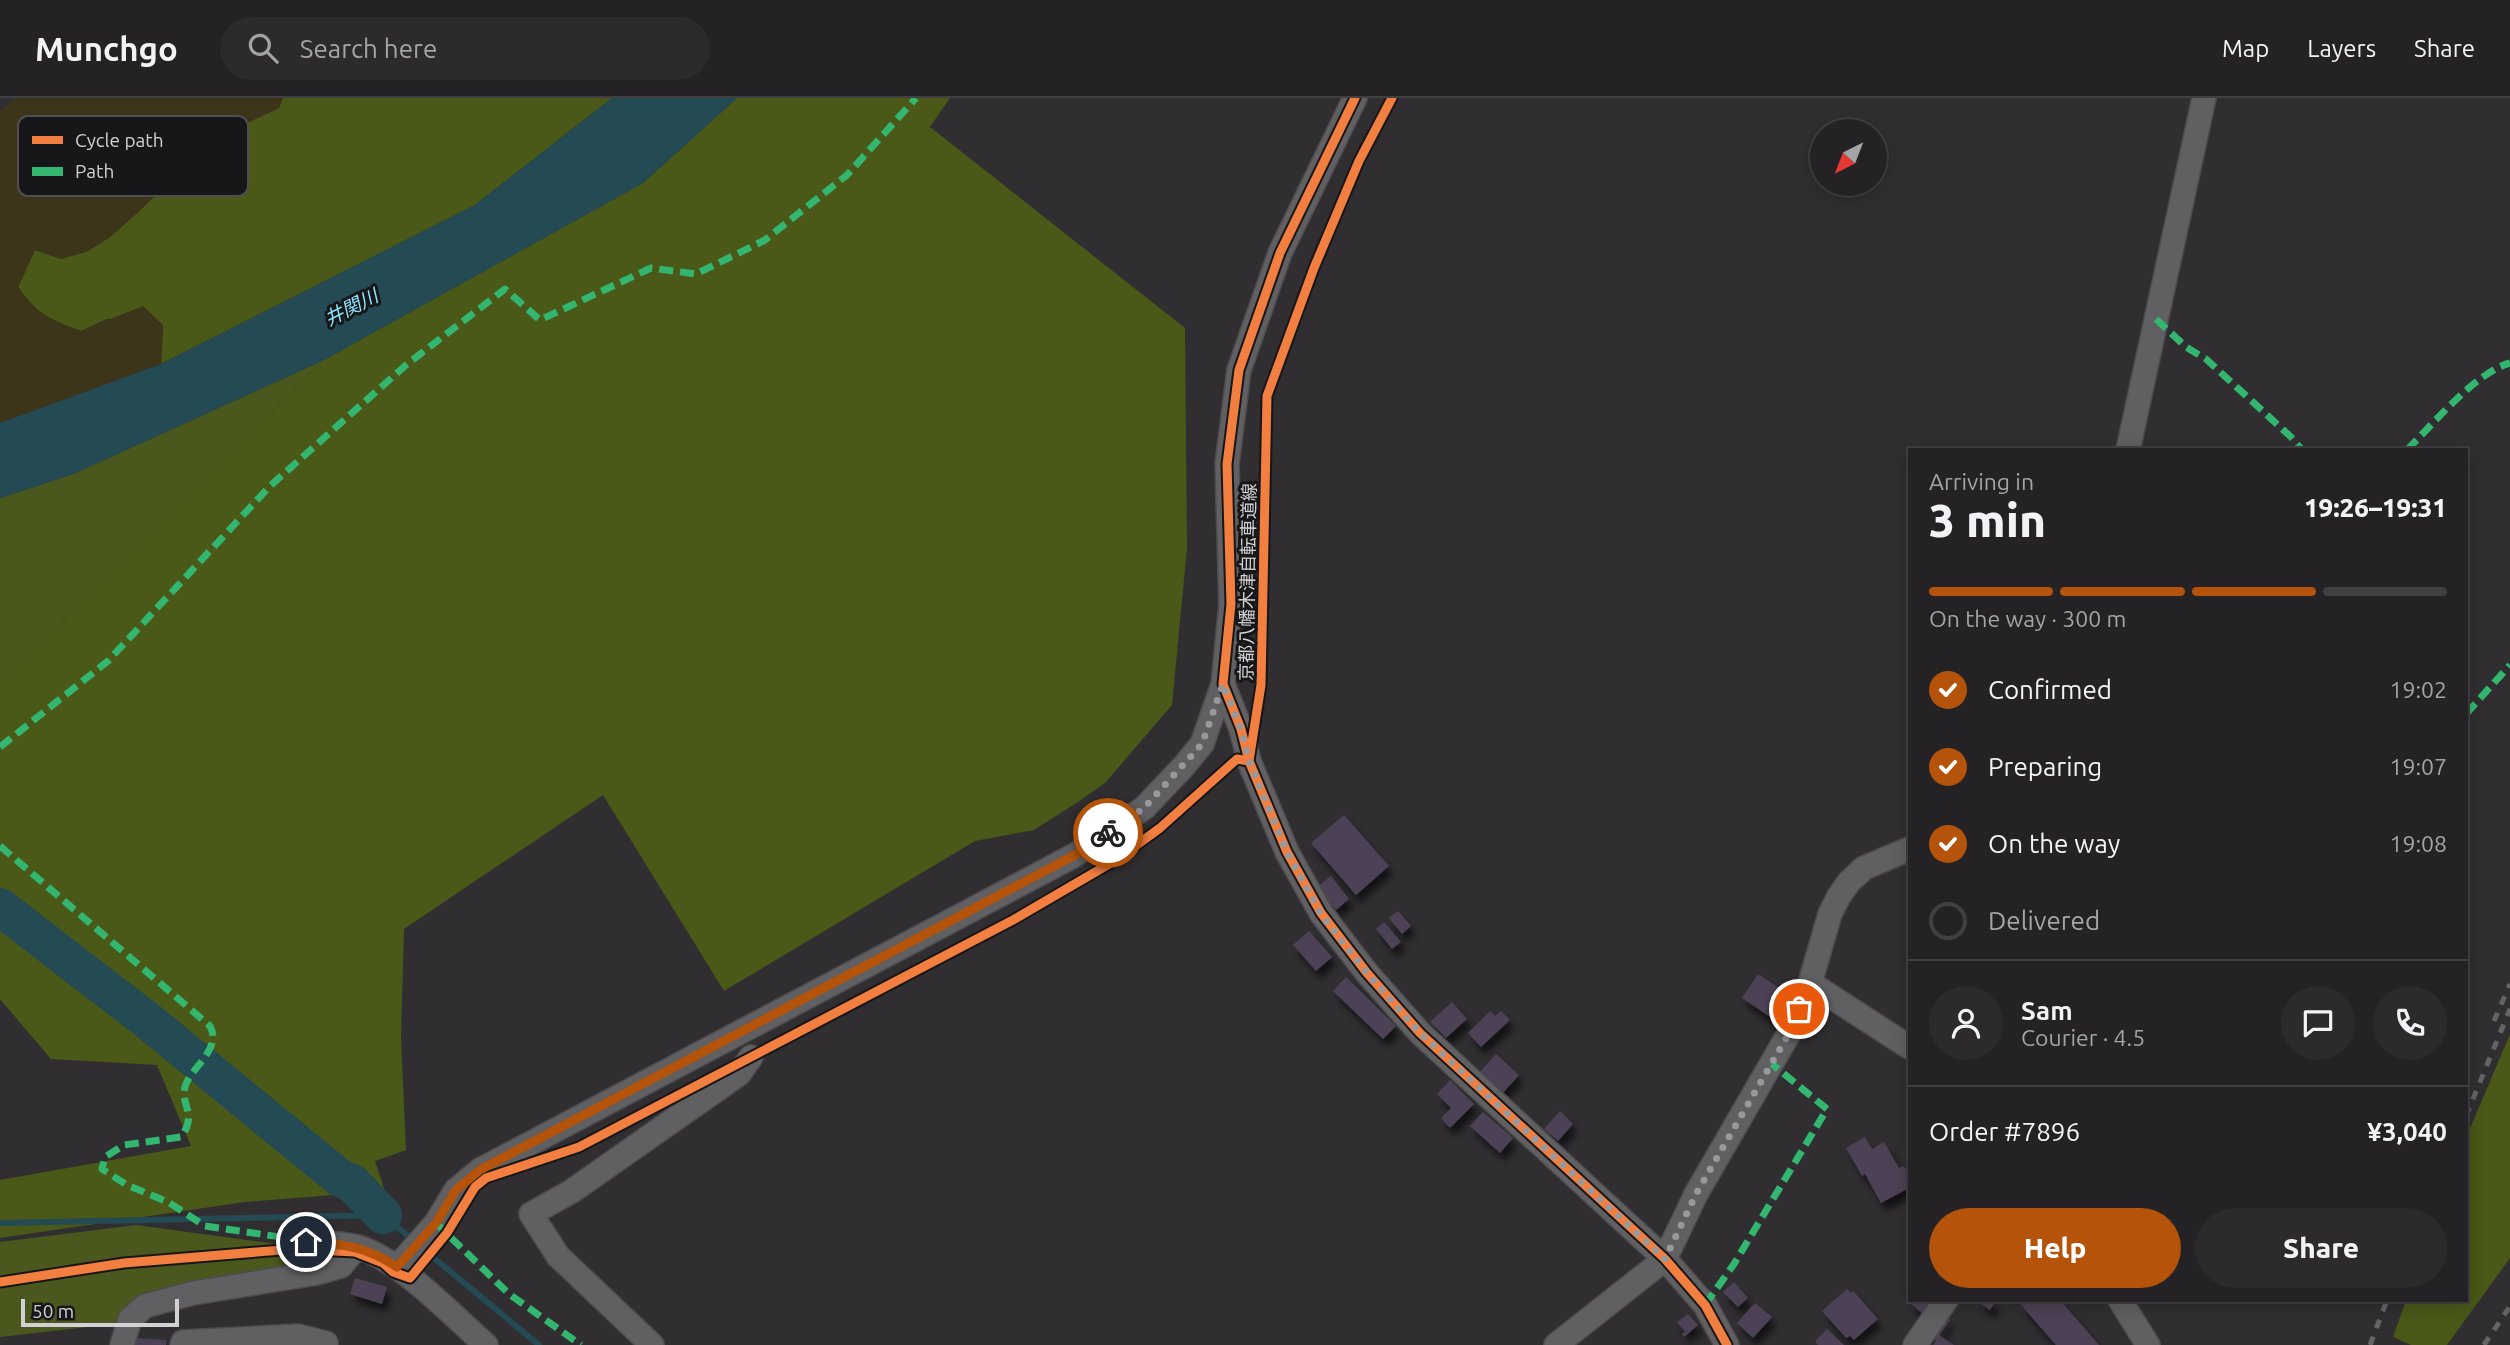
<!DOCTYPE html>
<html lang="en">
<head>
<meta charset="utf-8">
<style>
  body { margin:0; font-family:Ubuntu,"Noto Sans JP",sans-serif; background:#2c2a2d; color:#f1f3f6; height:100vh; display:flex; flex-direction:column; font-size:26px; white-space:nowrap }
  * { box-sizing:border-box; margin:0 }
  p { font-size:23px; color:#a3a4a7 }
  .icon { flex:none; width:38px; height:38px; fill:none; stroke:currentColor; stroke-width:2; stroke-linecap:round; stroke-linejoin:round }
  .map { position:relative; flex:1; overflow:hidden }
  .side { position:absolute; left:1908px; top:350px; width:560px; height:854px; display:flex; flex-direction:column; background:#242225; border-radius:0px; box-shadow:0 4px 18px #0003,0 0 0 2px #413f42 }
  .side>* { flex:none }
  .needle { width:46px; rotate:222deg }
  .fabs { position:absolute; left:1810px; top:21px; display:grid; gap:14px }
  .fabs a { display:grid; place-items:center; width:77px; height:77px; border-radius:50%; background:#242225; box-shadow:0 4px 18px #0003,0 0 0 2px #413f42; font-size:35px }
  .scale { position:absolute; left:21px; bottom:18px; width:158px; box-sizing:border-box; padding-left:7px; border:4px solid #d2d1d4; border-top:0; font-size:19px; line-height:24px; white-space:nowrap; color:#d2d1d4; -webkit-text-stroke:5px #171618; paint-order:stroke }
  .pin { position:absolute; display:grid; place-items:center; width:60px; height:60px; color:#fff; margin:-30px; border:4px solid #fff; border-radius:50%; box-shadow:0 2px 7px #0007 }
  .courier { position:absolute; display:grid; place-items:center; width:70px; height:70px; margin:-35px; border:5px solid #b45309; border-radius:50%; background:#fff; color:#222; box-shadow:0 2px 9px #0007 }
  .summary em { font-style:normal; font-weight:800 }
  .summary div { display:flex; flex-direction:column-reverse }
  .summary { display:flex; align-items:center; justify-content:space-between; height:119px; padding:0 21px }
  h1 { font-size:46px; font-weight:800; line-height:52px }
  .bar { display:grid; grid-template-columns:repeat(4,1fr); gap:10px 7px; align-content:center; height:84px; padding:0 21px }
  .bar i { height:9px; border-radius:5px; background:#413f42 }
  .bar .on { background:#b45309 }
  .bar p { grid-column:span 4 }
  .line { display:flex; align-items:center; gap:18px; padding:0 21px; border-top:2px solid #413f42 }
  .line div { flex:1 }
  .round { display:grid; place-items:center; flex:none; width:74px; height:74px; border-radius:37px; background:#2c2a2d }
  ol { padding:0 21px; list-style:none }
  li { display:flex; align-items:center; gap:21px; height:77px }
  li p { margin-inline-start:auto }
  li .icon { padding:7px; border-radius:50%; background:#b45309; color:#fff; stroke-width:4 }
  li:last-child { color:#a3a4a7 }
  li i { width:38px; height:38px; border:4px solid #413f42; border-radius:50% }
  .button { display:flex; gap:14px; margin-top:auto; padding:14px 21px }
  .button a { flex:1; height:80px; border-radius:42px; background:#b45309; color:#fff; font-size:28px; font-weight:800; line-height:80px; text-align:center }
  .button a+a { background:#2c2a2d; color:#f1f3f6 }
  header { display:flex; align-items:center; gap:42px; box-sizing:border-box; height:98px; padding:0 35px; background:#242225; border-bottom:2px solid #413f42 }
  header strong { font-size:33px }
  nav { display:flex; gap:38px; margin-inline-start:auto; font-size:24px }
  .search { width:490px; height:63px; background:#2c2a2d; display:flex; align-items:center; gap:18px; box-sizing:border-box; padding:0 24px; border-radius:38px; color:#a3a4a7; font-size:26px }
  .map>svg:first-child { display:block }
</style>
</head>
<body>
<header>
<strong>Munchgo</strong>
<div class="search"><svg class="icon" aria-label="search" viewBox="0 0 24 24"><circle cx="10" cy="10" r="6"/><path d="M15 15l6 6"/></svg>Search here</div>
<nav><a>Map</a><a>Layers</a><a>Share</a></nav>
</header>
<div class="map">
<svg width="2510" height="1247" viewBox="0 0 2510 1247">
  <defs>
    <filter id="shadow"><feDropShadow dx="4.5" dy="8" stdDeviation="3.5" flood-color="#0009"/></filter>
  </defs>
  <rect width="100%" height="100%" fill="#302e31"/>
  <path fill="#4a581d" d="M324,262L0,587V400L73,376Z
    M136,1127L277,1146L319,1162L136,1203L114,1226L0,1239V1144Z"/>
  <path fill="#4a5818" d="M283,0H612L475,107L161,266L163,227L107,221L81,233C50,222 37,216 18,189L35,152L61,161L88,153L110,139L137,115L168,85L195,49L279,10Z
    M737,0H950L930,29L1185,230L1187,450L1172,607L1105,685L1078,704L1034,732L975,743L724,893L603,697L404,831L401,940L406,1052L375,1063L385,1093L245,1104L0,1140V1082L191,1048L157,967L51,961L0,901V587L324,262L643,85Z
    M2510,936V1160L2447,1247H2411L2393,1239L2406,1202H2466V1040Z"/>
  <path fill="#3c3519" d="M16,0H283L279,10L195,49L168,85L137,115L110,139L88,153L61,161L35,152L18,189C37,216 50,222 81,233L143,208L163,227L161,266L0,325V13Z"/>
  <path fill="#244a54" d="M612,0H737L643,85L324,262L73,376L0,400V325L161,266L475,107Z"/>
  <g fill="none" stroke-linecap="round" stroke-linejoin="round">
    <path stroke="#244a54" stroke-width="6" d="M0,1125L383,1117L414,1143
      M422,1150L539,1247"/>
    <path stroke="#244a54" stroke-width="38" d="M0,809L148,923L340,1080L352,1085L383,1117"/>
  </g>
  <path fill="#4d4354" filter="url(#shadow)" d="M1344,717L1389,768L1356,797L1311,745Z
    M1331,778L1349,801L1336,812L1317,789Z
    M1398,813L1411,828L1402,836L1389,820Z
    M1384,824L1401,844L1392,851L1376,831Z
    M1309,833L1332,859L1316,873L1293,847Z
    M1758,876L1793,899L1776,923L1742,900Z
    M1346,879L1396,928L1383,941L1333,893Z
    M1452,904L1467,921L1446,940L1430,924Z
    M1490,913L1495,918L1501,913L1510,922L1481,949L1468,935Z
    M1496,956L1519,977L1501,997L1478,976Z
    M1450,982L1474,1006L1450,1030L1441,1020L1451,1010L1437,996Z
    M1560,1013L1573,1026L1558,1043L1544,1031Z
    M1483,1014L1513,1040L1500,1055L1470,1028Z
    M1865,1039L1872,1051L1884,1044L1899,1070L1904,1068L1909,1077V1090L1881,1105L1865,1076L1862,1078L1846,1050Z
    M355,1180L387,1189L382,1206L350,1196Z
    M1734,1184L1748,1200L1738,1209L1723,1194Z
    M1847,1191L1851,1195L1853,1193L1878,1221L1854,1242L1850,1238L1846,1240L1822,1213Z
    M1907,1202H1937L1924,1217Z
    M1976,1202H1996L1990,1212Z
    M2027,1202H2060L2099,1247H2056L2021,1207Z
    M1755,1205L1772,1219L1753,1240L1737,1225Z
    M1688,1216L1698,1227L1684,1239L1682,1236L1685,1234L1677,1224Z
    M1945,1219L1950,1222L1939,1237L1954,1247H1933L1936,1243L1931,1239Z
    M1827,1231L1844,1247H1818L1815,1243Z
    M136,1240L166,1242V1247H135Z"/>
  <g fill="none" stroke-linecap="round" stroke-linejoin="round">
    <g stroke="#4d4b4e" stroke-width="26">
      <path id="minor" d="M1355,0L1280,155L1239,272L1227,366L1231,506L1223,586L1241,631L1249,663L1287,754L1321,815L1367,875L1420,935L1665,1161L1705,1207L1727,1247
        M2128,352L2204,0
        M1810,885L1909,949
        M294,1141C315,1146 337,1144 358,1149C399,1161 453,1218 486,1247
        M397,1169L436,1125L456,1092L480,1072L1075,757L1144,710L1183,669L1202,646L1223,586
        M2120,1202L2148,1247
        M122,1247L130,1221L145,1208L193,1195L317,1175L341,1168L357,1149
        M182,1247L183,1244L298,1238L326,1245L325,1247
        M652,1247L558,1158L531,1116L572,1093L739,976L751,959
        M1556,1247L1665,1161L1696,1096L1788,937L1810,885L1830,816L1839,798L1849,784L1864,770L1909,751
        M1915,1247L1946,1202"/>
    </g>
    <use href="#minor" stroke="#605f61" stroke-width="23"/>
    <path stroke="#646465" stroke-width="5" stroke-dasharray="9 9" stroke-linecap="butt" d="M2494,923L2510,886
      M2466,1018L2510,911
      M2370,1247L2387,1202
      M2484,1247L2510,1208"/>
    <path stroke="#33b770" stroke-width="7" stroke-dasharray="14 7" stroke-linecap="butt" d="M2156,221L2186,249L2206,261L2291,339L2302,352
      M2407,352C2433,326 2476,274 2510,265
      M2466,616L2510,567
      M0,649L108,563L270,388L406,267L505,191L540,222L651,170L696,176L765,142L847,77L916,0
      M0,748L210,928C222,950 194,967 186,986C178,1007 199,1014 181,1039L124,1047L105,1059L102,1071L127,1087L168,1104L205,1128L294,1141V1151
      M436,1125L509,1196L581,1247
      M1705,1207L1734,1166L1827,1011L1772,966"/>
    <g stroke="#171618" stroke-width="13">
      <path id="cycleway" d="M1355,0L1280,155L1239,272L1227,366L1231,506L1223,586L1241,631L1249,663L1287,754L1321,815L1367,875L1420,935L1665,1161L1705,1207L1727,1247
        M0,1184L124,1165L294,1151L355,1154L383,1165L393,1174L410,1180L447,1135L475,1089L486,1080L579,1049L1013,822L1116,762L1160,730L1237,661L1249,663L1261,587L1267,298L1314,170L1359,63L1392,0"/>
    </g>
    <use href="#cycleway" stroke="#f27e40" stroke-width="9"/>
  </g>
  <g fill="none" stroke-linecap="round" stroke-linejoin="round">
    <path stroke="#99989b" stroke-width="7" stroke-dasharray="0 12.6" d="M1108,735L1144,710L1202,646L1223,586L1241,631L1249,663L1287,754L1321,816L1367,875L1420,935L1665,1161L1696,1096L1788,937L1799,911"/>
    <path stroke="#b45309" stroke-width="9" d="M306,1144C342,1146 366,1148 397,1169L436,1125L456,1092L480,1072L1075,757L1108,735"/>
  </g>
  <g text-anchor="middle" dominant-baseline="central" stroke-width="6" stroke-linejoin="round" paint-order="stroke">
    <g font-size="18" fill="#d2d1d4" stroke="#171618">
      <text transform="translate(1247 484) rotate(-89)">京都八幡木津自転車道線</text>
    </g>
    <g font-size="19" font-style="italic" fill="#8ce6ff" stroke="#171618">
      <text transform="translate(351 209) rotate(-27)">井関川</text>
    </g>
  </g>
  <rect x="18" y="18" width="230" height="80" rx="10" fill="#171618" stroke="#4f4e50" stroke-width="2"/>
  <rect x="32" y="38" width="31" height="8" fill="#f27e40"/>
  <rect x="32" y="69" width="31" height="9" fill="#33b770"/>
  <g font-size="19" fill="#d2d1d4">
    <text x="75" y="49">Cycle path</text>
    <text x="75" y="80">Path</text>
  </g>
</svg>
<div class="fabs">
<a><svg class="needle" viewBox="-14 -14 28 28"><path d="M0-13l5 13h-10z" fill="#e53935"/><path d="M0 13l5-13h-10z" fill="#a3a4a7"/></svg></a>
</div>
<div class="scale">50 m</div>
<div class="pin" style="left:1799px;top:911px;background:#ea580c"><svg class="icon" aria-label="bag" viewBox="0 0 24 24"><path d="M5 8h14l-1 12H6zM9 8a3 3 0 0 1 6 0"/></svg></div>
<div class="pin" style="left:306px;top:1144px;background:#1f2937"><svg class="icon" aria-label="home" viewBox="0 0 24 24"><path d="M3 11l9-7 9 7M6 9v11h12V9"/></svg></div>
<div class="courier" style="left:1108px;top:735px"><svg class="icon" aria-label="bike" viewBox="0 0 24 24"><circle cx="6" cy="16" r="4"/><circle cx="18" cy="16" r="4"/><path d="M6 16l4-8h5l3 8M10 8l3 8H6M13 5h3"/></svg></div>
<section class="side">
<div class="summary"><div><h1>3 min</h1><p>Arriving in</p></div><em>19:26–19:31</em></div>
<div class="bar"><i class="on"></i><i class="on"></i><i class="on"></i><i></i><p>On the way · 300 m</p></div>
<ol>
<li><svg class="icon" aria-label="check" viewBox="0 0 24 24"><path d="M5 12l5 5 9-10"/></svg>Confirmed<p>19:02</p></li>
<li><svg class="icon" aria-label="check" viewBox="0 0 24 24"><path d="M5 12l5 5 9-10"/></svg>Preparing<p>19:07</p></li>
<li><svg class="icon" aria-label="check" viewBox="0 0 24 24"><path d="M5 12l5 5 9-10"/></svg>On the way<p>19:08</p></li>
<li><i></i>Delivered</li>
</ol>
<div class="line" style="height:126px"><a class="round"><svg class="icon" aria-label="person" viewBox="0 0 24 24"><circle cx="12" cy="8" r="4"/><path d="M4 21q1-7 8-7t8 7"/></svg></a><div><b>Sam</b><p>Courier · 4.5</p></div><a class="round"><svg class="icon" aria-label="chat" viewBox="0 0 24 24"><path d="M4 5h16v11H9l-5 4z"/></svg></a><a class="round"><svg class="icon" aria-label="phone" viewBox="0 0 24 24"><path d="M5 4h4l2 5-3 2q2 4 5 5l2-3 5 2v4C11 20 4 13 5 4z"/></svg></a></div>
<div class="line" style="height:91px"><div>Order #7896</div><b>¥3,040</b></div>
<div class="button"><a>Help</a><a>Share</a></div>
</section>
</div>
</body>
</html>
